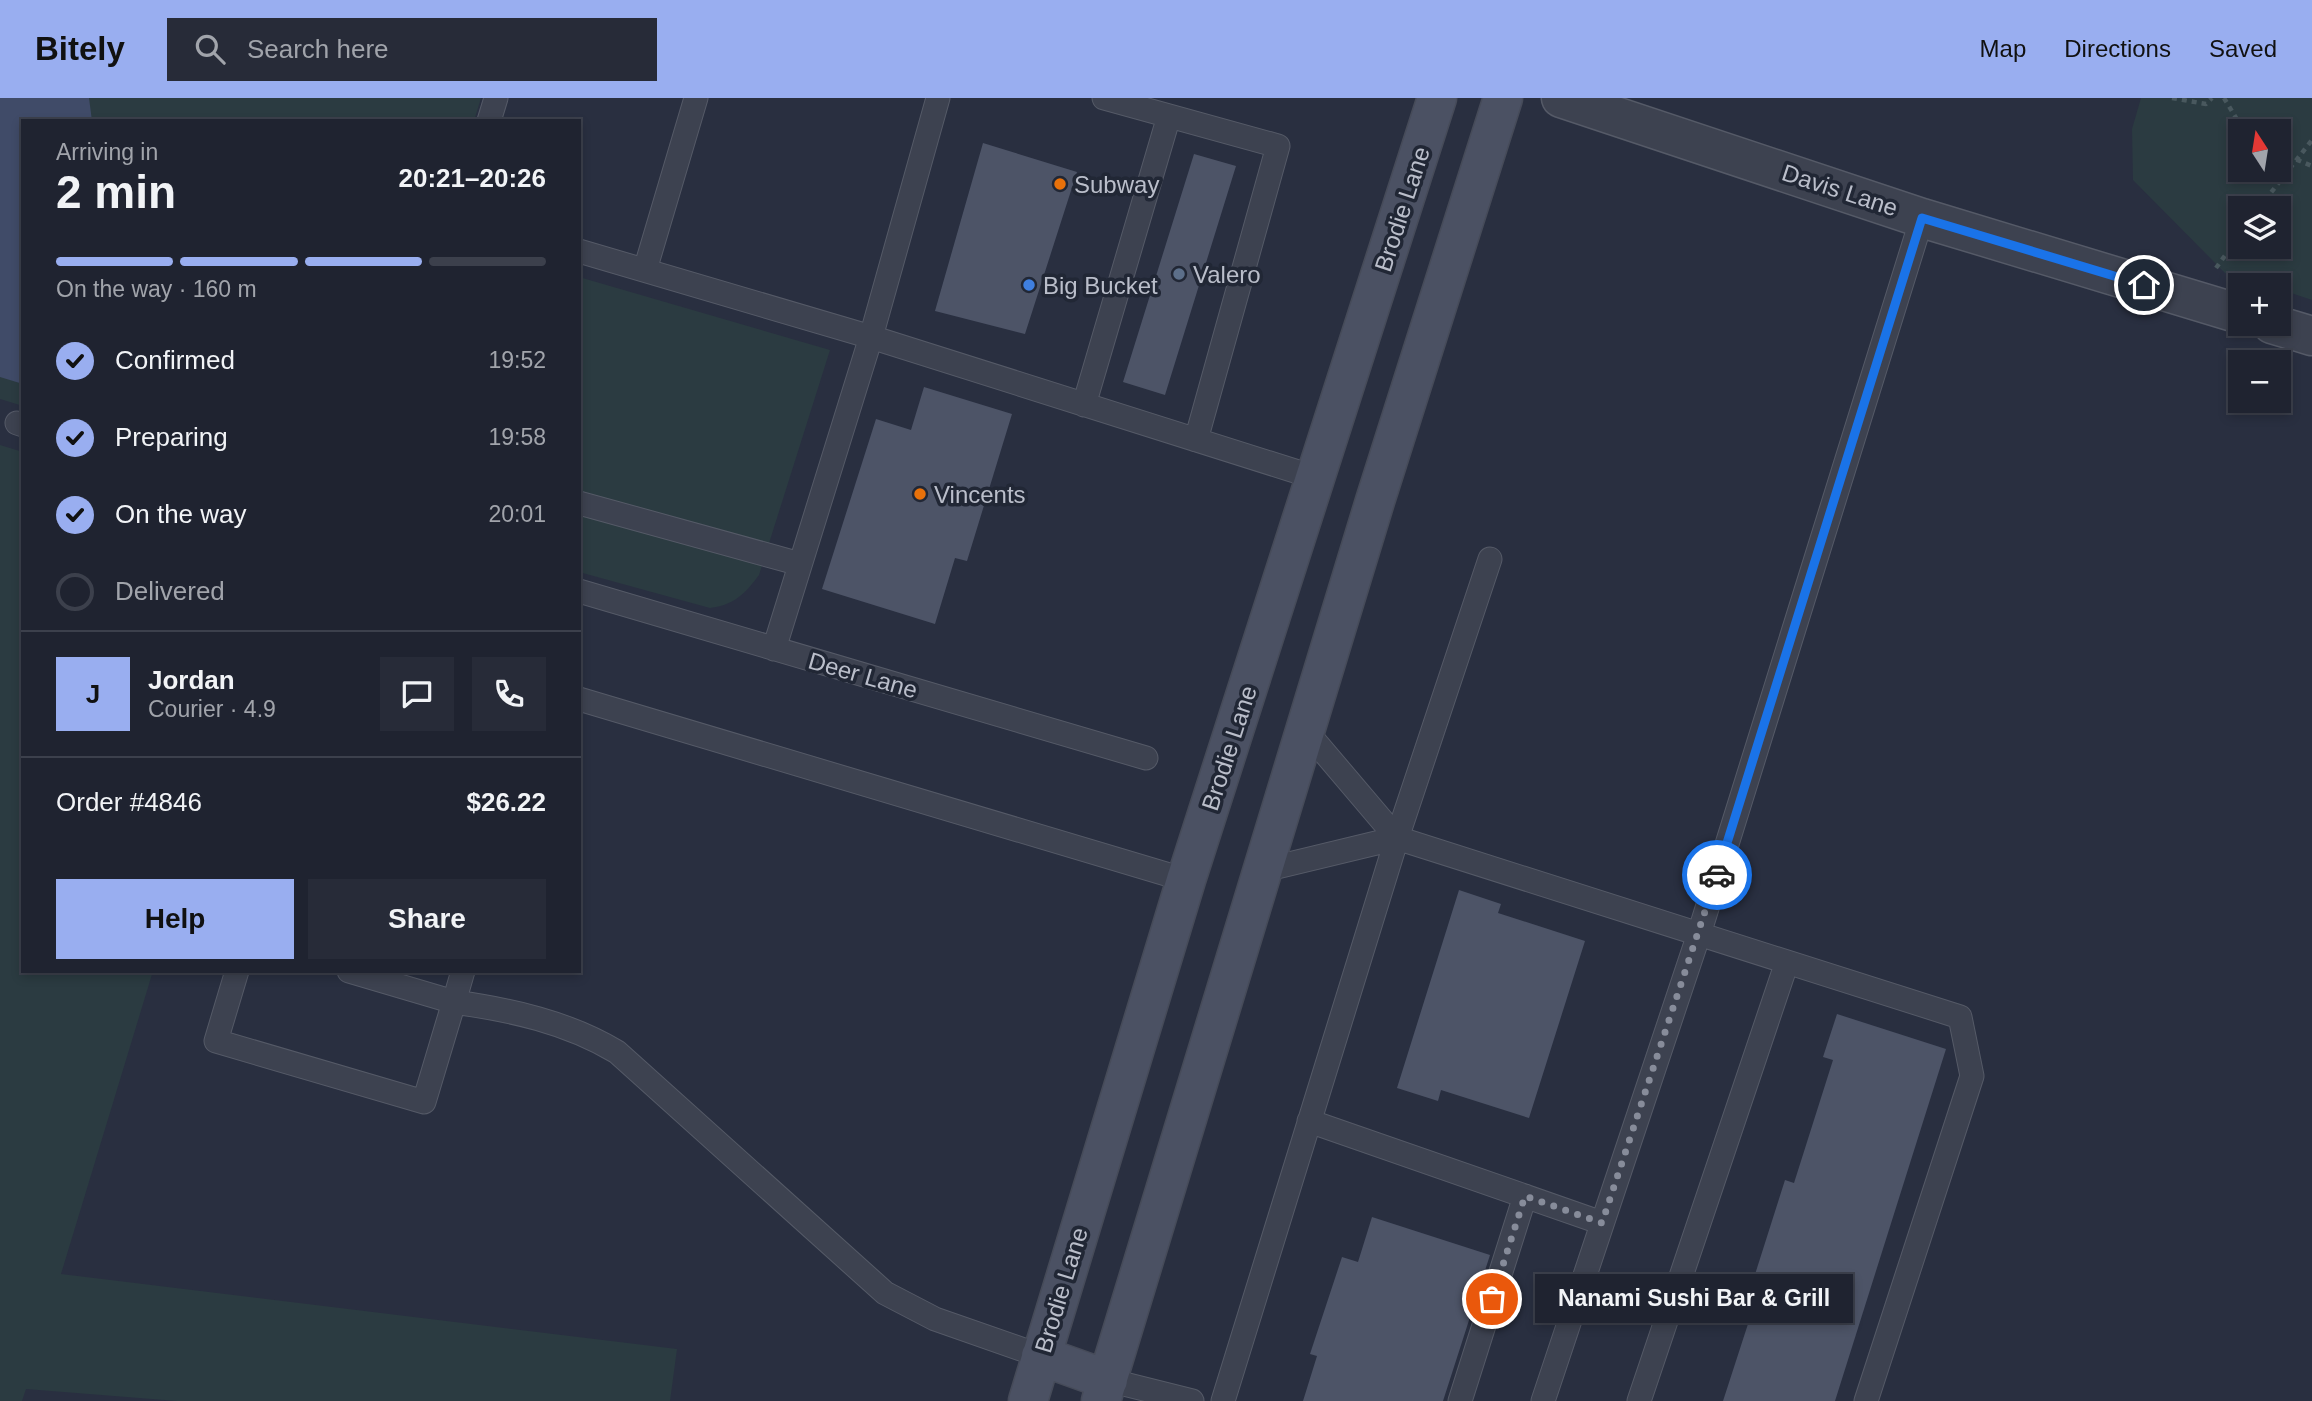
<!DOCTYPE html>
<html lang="en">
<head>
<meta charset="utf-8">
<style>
  body { margin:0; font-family:Helvetica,sans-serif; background:#272b38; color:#f1f3f6; height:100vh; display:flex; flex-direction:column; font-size:26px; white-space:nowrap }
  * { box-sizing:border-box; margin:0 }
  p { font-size:23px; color:#a1a4ab }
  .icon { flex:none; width:38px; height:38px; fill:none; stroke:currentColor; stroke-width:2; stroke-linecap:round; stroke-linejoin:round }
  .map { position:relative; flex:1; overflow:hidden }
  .details { position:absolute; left:21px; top:21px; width:560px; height:854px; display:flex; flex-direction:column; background:#1f2330; border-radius:0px; box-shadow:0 4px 10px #0003,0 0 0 2px #3c404c }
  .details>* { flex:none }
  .needle { width:46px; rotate:348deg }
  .fabs { position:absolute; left:2228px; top:21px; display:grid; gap:14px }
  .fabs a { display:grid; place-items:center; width:63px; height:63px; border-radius:0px; background:#1f2330; box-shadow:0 4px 10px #0003,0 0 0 2px #3c404c; font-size:35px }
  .pin { position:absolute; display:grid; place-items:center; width:60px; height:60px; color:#fff; margin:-30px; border:4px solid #fff; border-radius:50%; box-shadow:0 2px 7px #0007 }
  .courier { position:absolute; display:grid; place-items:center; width:70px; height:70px; margin:-35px; border:5px solid #1a73e8; border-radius:50%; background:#fff; color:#222; box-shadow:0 2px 9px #0007 }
  .bubble { position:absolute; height:49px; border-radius:0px; background:#1f2330; box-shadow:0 4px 10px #0003,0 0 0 2px #3c404c; font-size:23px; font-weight:600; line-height:49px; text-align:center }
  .head em { font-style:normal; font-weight:600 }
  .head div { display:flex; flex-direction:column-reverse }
  .head { display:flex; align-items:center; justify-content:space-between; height:119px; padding:0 35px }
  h1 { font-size:46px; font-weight:600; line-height:52px }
  .bar { display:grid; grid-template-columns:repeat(4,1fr); gap:10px 7px; align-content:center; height:84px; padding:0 35px }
  .bar i { height:9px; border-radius:5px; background:#3c404c }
  .bar .active { background:#99aef0 }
  .bar p { grid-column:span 4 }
  .line { display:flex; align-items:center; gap:18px; padding:0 35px; border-top:2px solid #3c404c }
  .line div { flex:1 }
  .round { display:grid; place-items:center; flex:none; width:74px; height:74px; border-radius:0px; background:#272b38 }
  ol { padding:0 35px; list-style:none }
  li { display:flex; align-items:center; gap:21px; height:77px }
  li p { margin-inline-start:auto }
  li .icon { padding:7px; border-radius:50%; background:#99aef0; color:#111; stroke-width:4 }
  li:last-child { color:#a1a4ab }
  li i { width:38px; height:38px; border:4px solid #3c404c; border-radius:50% }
  .cta { display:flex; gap:14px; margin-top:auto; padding:14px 35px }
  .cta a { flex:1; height:80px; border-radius:0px; background:#99aef0; color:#111; font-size:28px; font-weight:600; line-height:80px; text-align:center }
  .cta a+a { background:#272b38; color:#f1f3f6 }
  header { display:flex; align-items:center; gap:42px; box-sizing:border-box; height:98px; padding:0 35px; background:#99aef0; color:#111 }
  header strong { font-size:33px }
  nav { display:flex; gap:38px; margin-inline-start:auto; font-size:24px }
  .search { width:490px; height:63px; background:#272b38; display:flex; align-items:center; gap:18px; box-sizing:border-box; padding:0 24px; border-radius:0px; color:#a1a4ab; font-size:26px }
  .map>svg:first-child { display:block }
</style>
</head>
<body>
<header>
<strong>Bitely</strong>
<div class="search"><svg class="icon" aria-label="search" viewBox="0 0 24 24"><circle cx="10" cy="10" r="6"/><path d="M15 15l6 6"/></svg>Search here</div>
<nav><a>Map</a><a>Directions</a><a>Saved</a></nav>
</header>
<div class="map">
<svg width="2312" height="1303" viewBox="0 0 2312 1303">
  <rect width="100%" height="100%" fill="#292f40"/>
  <path fill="#2b3b41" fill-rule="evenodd" d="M0,0H481L474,23H23V308L0,301Z
    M2141,0H2312V202L2279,191L2278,187H2265L2225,175L2133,82L2132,31ZM2240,33H2278V72H2240ZM2240,110H2278V149H2240Z
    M579,179L830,252L759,477C745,496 734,507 710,510L579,474Z
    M0,347L23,354V873H153L61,1176L677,1251L670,1303H177L26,1291L22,1303H0Z"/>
  <path fill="#404b68" d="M0,0H89L92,23H23V286L0,279Z"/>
  <path fill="#4d5467" d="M983,45L1077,74L1025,236L935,213Z
    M1194,56L1236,68L1165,297L1123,284Z
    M924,289L1012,316L967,463L955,460L935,526L822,491L876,321L911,332Z
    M1459,792L1501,806L1498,815L1585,843L1529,1020L1441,992L1438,1003L1397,990Z
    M1837,916L1946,951L1835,1303H1723L1759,1192L1751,1189L1785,1082L1794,1085L1833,962L1823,959Z
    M1372,1119L1490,1157L1443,1303H1303L1317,1258L1310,1256L1342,1159L1358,1164Z"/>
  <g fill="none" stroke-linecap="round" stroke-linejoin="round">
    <g stroke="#555a67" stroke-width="25">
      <path id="service" d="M1104,0L1278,48L1196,342
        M489,23L496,0
        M579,153L871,239L1317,380
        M645,172L696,0
        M1084,307L1169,18
        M17,325L23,327
        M579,405L800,466
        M579,493L1146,660
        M774,551L871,239L938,0
        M579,601L1186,782
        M1397,740L1960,919L1972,978L1866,1303
        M1264,772L1397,740L1307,634
        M237,873L216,943L424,1004L454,904L349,873
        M463,873L454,904C511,912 567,924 617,954L885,1195L935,1221L1041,1258
        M1309,1023L1602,1125
        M1108,1282L1192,1303
        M1223,1303L1397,740L1490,461
        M1460,1303L1525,1098
        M1543,1303L1699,836L1922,120
        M1639,1303L1787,864"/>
    </g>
    <g stroke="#555a67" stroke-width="41">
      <path id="tertiary" d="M1561,0L1922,120L2240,216
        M2272,226L2312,238"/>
    </g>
    <g stroke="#464b59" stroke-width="41">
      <path id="secondary" d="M1041,1258L1108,1282
        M1028,1303L1186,782L1437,0
        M1101,1303L1375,403L1503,0"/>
    </g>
    <path stroke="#49585e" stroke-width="4.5" stroke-dasharray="5 5" stroke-linecap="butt" d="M2172,0L2206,6L2212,0
      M2224,0L2244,33
      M2278,54L2312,68
      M2259,110L2312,42
      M2216,170L2240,137"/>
    <use href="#service" stroke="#3d4250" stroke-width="23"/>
    <use href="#tertiary" stroke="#3d4250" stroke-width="38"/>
    <use href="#secondary" stroke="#4b5163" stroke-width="38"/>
  </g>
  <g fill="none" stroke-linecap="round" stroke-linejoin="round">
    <path stroke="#878c9a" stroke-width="7" stroke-dasharray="0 12.6" d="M1492,1201L1525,1098L1602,1125L1717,777"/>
    <path stroke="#1a73e8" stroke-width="9" d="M1717,777L1922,120L2144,187"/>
  </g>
  <g fill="#e8710a" stroke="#212735" stroke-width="2.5">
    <circle cx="1060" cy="86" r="7"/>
    <circle cx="920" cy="396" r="7"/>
  </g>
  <circle fill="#5c6f8a" stroke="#212735" stroke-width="2.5" cx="1179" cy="176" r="7"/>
  <circle fill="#3f7fe0" stroke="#212735" stroke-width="2.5" cx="1029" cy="187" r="7"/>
  <g text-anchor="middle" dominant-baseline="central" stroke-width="7" stroke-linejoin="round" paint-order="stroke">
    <g font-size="24" fill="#babeca" stroke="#212735" text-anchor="start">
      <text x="1074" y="86">Subway</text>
      <text x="1193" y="176">Valero</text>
      <text x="1043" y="187">Big Bucket</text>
      <text x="934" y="396">Vincents</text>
    </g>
    <g font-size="24" fill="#babeca" stroke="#212735">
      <text transform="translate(1840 92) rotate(18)">Davis Lane</text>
      <text transform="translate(1402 111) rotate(-72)">Brodie Lane</text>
      <text transform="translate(863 577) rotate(16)">Deer Lane</text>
      <text transform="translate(1229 650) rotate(-72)">Brodie Lane</text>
      <text transform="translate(1061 1192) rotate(-73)">Brodie Lane</text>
    </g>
  </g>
</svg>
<div class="fabs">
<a><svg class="needle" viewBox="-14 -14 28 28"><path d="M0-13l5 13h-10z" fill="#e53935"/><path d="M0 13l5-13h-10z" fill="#a1a4ab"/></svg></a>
<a><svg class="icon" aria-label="layers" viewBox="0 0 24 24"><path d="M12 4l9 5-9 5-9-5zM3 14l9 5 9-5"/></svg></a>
<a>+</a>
<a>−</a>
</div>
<div class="pin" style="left:1492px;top:1201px;background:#ea580c"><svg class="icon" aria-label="bag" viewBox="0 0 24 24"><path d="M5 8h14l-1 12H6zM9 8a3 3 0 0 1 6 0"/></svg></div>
<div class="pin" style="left:2144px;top:187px;background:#1f2937"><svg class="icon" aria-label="home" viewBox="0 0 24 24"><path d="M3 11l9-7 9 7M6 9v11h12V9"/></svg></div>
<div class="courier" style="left:1717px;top:777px"><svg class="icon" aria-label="car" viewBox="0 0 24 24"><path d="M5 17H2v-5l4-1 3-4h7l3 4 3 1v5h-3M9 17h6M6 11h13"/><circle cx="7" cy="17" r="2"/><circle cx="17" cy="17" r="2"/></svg></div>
<div class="bubble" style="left:1535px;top:1176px;width:318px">Nanami Sushi Bar &amp; Grill</div>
<section class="details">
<div class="head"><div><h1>2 min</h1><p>Arriving in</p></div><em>20:21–20:26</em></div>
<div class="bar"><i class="active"></i><i class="active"></i><i class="active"></i><i></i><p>On the way · 160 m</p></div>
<ol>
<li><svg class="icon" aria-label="check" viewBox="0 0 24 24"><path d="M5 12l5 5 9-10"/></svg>Confirmed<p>19:52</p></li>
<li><svg class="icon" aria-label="check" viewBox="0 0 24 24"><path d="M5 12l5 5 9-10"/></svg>Preparing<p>19:58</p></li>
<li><svg class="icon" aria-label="check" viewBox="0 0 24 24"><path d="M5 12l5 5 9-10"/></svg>On the way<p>20:01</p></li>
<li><i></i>Delivered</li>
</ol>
<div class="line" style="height:126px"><b class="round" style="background:#99aef0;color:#111">J</b><div><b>Jordan</b><p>Courier · 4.9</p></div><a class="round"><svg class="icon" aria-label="chat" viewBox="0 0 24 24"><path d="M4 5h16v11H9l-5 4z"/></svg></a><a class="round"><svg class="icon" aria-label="phone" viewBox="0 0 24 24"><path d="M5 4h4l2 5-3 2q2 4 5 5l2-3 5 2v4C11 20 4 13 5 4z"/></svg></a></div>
<div class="line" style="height:91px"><div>Order #4846</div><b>$26.22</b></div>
<div class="cta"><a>Help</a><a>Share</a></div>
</section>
</div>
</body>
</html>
